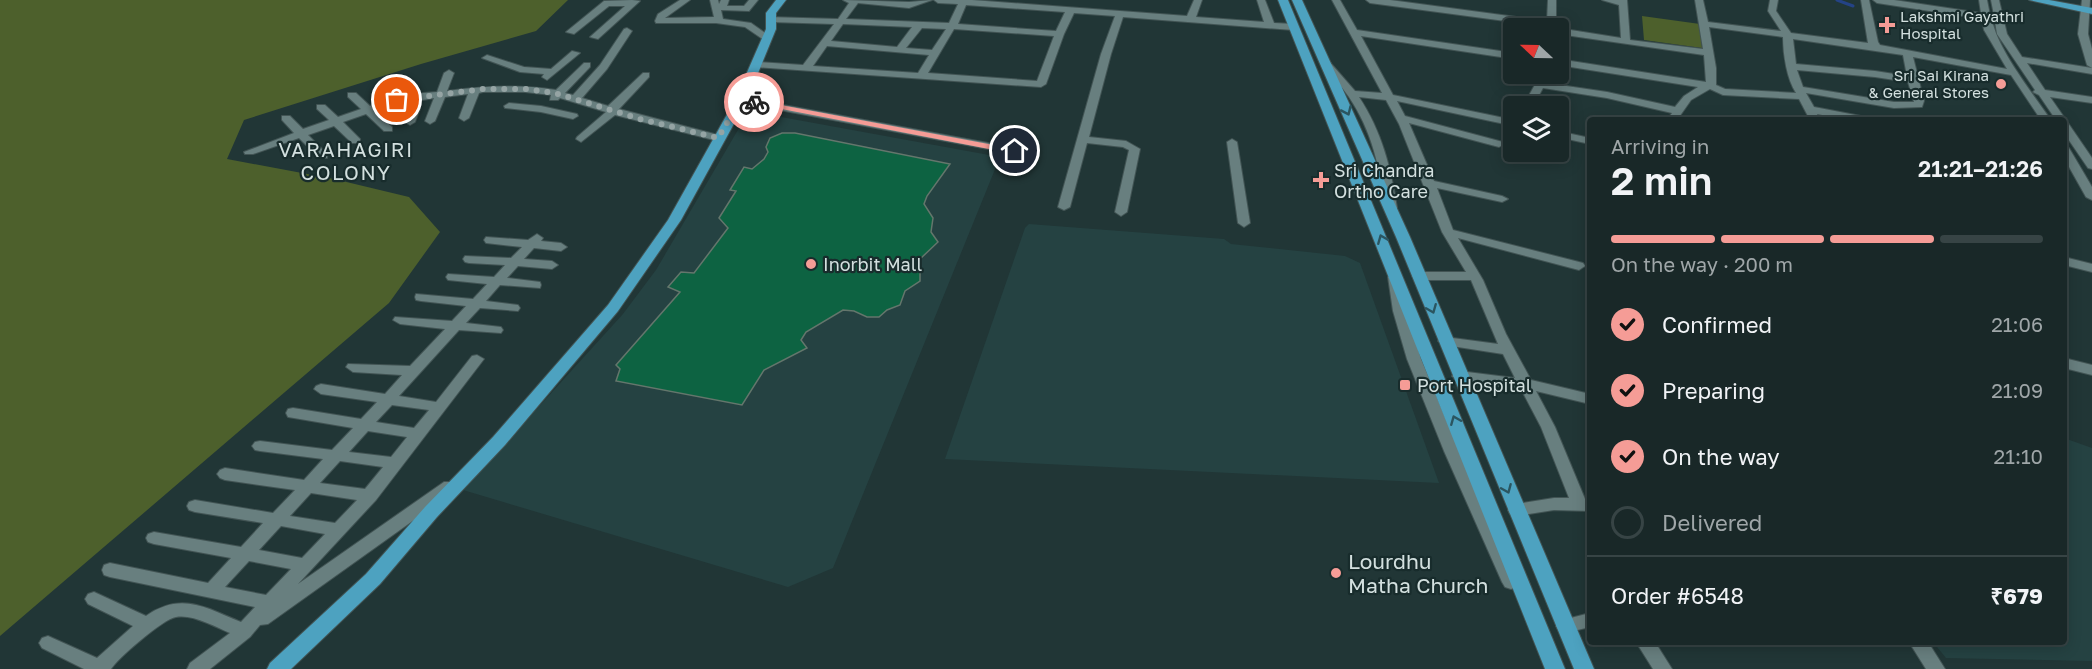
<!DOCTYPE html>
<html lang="en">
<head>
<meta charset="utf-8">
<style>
  body { margin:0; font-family:"Golos Text",sans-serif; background:#223030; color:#f1f3f6; height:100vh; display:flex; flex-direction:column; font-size:22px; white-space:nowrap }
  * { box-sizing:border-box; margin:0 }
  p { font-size:20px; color:#9fa6a8 }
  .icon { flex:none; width:33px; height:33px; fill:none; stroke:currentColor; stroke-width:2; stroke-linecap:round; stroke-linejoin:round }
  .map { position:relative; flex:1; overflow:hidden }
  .panel { position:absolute; left:1587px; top:117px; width:480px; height:528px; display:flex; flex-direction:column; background:#192828; border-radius:6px; box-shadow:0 3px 15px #0003,0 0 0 2px #374445 }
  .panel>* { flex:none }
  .needle { width:39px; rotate:292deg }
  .tools { position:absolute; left:1503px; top:18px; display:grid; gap:12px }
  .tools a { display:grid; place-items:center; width:66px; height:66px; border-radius:6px; background:#192828; box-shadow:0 3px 15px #0003,0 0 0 2px #374445; font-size:30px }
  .pin { position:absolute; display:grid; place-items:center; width:51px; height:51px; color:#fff; margin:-26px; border:3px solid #fff; border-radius:50%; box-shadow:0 2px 6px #0007 }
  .courier { position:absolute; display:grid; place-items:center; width:60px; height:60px; margin:-30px; border:4px solid #f59c96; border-radius:50%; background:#fff; color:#222; box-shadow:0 2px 8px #0007 }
  .overview em { font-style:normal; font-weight:600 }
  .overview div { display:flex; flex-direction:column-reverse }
  .overview { display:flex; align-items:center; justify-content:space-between; height:102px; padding:0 24px }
  h1 { font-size:39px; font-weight:600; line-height:45px }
  .bar { display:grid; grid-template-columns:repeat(4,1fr); gap:9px 6px; align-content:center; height:72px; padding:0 24px }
  .bar i { height:8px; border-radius:4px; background:#374445 }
  .bar .active { background:#f59c96 }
  .bar p { grid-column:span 4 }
  .line { display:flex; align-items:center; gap:15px; padding:0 24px; border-top:2px solid #374445 }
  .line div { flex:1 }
  ol { padding:0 24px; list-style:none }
  li { display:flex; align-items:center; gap:18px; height:66px }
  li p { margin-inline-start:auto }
  li .icon { padding:6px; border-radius:50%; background:#f59c96; color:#111; stroke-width:4 }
  li:last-child { color:#9fa6a8 }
  li i { width:33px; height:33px; border:3px solid #374445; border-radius:50% }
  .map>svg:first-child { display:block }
</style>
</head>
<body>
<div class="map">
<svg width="2092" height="669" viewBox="0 0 2092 669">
  <rect width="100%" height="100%" fill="#213636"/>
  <path fill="#254242" d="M749,111L1000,157L833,568L788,587L463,490L623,314L656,270Z
    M1029,224L1224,239L1231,244L1345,256L1360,263L1439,483L945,459L1025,228Z
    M2064,438L2092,448V661L1946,658L1933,642H2064Z"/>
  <path fill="#4d602c" d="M0,0H568L536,31L421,64L244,120L227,159L334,179L409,197L440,232L389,303L0,636Z
    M1642,16L1700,24L1702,48L1644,40Z"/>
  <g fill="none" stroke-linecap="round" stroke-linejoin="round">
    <path stroke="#244386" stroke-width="3" d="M1837,0L1853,6"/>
  </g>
  <path fill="#0d6342" stroke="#64766c" stroke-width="1.5" d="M782,133H795L950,164L927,196L924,204L933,218L931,232L938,242L920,259V281L905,291L900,305L887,310L879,317H867L854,311L843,310L806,332L801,340L807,348L764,370L742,405L616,381L620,369L616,365L680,292L668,287L681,272L694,273L728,228L719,218L736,191L730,190L744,167L752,169L764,159L768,152L766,147L770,138Z"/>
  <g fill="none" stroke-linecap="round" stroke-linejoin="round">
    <g stroke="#425454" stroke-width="2">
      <path id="minor" d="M632,0L640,1L598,39L590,37L625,6H609L574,34L566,32L604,1Z
        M680,0H690L665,18L714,17L710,0H718L719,4L721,0H729L727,6H744L749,0H758L749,11L721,10L723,19L751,23L772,38L764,40L745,27L716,23H656L655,21L658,14Z
        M843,0L909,2L932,0L909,8L858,3L846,19L949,23L958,4L938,3L934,0H972L1187,16L1194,0H1202L1196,17L1264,22L1257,0H1265L1274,23L1293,24L1298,27L1293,30L1123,17L1111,54L1089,137L1126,141L1140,149L1127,212L1121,216L1115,212L1129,150L1123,147L1087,143L1070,207L1064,210L1058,207L1101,54L1115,16L1074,13L1064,34L1046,84L1041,87L754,67V63L757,62L803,65L834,24L771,22L768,21V17L838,19L849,3ZM966,5L1065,12L1056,31L958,24ZM843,24L912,27L897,47L831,41ZM922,28L946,29L932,50L906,48ZM954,29L1054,36L1037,81L928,73ZM827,46L929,55L918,73L813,66Z
        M1332,0H1340L1357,30L1514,53V59L1361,36L1393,95L1514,120V126L1397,101L1405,116L1503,142L1504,144L1499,147L1409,123L1434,181L1502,196L1508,199L1502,202L1437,188L1453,230L1583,263L1585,266L1579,270L1458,238L1483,280L1506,334L1531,380L1590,394V404L1536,391L1555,427L1585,499H1590V511L1554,510L1516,516L1510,514L1508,510L1510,506L1516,504L1554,498H1569L1541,427L1521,389L1459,381L1452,376L1459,371L1515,378L1503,354L1445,345L1438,341L1445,337L1498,344L1471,280H1418L1412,276L1418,272H1466L1442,232L1399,124L1386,100L1359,97C1382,132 1391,168 1397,208L1391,212L1385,208C1380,168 1372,131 1349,97C1340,84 1329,73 1319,61L1327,59L1355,91L1382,93Z
        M1366,0H1390L1547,21L1548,0H1556V24L1551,27L1370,3Z
        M1602,0H1627L1630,40L1703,49L1695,0H1703L1708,22L1781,31L1768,11L1770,0H1778L1776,11L1791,33L1868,43L1861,0H1869L1878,42L1880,45L2007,69L1984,30L1982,19L1877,3L1873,0H1894L1981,13L1979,0H1987L1990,15H1994L1991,0H1999L2007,34L2022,57L2092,68V74L2027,63L2045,90L2092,97V103L2050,97L2066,120L2065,122L2068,123L2092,158V169L2088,168L2064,133V120H2056L2039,95L2033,92L2035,90L1997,34L1995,21L1992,20C1998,50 2033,94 2051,120H2041L2011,75L1913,57L1924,101L1922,107L1894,108L1806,93L1814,107L1866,117L1871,120H1849L1817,114L1820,120H1810L1799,99L1723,95L1710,89L1691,100L1677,120H1667L1672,113L1607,98L1543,88L1533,106H1523L1537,81L1538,74H1548L1546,83L1607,92L1675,107L1684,96L1698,87L1558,65V59L1706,82L1704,55L1558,34V28L1621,38L1619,5ZM1709,27L1783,37C1783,55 1787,79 1796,93L1725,89L1716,85V68ZM1793,39L1903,55L1907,76L1875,71L1796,64ZM1797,70L1875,77L1908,82L1914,102H1894L1803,87Z
        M2082,0H2090L2088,34L2092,49V68L2087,65L2078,34Z
        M627,28L632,31L607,69L582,98L608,106L643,73H649V77L619,109L722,136V140L718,141L615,115L581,142L576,139L577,137L606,112L560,98L558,100H550L551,95L525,92H483L479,93L469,118L464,121L459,118L468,94L445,97L435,121L430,124L425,121L434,98L417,101L420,109L415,122L410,125L405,122L410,109L407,102L375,111L392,127V131H384L366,114L343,122L360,139V143H352L334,126L308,135L327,154V158H319L299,138L253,154H245L244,152L294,133L282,120V116H290L303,129L329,120L317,109V105H325L338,117L361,109L348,97V93H356L370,106L410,94L437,92L444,73L449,70L454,73L447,91C484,86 519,84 556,90L584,63H590V67L565,93L573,95L600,65L624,29Z
        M572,51L580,53L547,80L542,77L544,74L520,72L482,58L487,55L524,67L551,69Z
        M741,97L1015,148L1020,151L1015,154L737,102L736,100Z
        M509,103L541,106L577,114L578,116L573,119L541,112L505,108L504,106Z
        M1558,131L1590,138V144L1558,137Z
        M1232,139L1237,142L1250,223L1244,227L1238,223L1227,142Z
        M2064,145L2069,148L2092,187V200L2086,197L2064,158Z
        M1558,150L1560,152L1550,160L1545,157L1549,152H1558Z
        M537,234L543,238L541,241L561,243L567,247L561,251L534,248L524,259L552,261L558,265L552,269L518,266L507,278L540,282L541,285L540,288L500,285L486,301L518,305L520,308L518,311L480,308L466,323L501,327L503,330L501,333L459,330L399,396L436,402L472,356L477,355L484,359L376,500L298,584L444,482H456L458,486L456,490L268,624L260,625L250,637L210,669H187L190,663L230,633C215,627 193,614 176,617C163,619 118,658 111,669H84L42,648L39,643L42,638L48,636L97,658L133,626L88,604L85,599L88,594L94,592L146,616C181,591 206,608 241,622L255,607L110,577L104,575L102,570L104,565L110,563L208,583L231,558L154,544L148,542L146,538L148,534L154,532L241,547L263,523L195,512L189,510L187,506L189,502L195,500L273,513L295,490L225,480L220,478L217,474L220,470L225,468L304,480L323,459L260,451L255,450L252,446L255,442L260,441L332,450L353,428L288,417L286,413L288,409L293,408L361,419L377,402L321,394L314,389L316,386L321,384L385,394L402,375L353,372L346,367L348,364L410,366L445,329L400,324L393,320L395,317L452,321L466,306L421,301L416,300L415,297L416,294L473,299L487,284L448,280L446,277L448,274L494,277L505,265L469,263L465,262L463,259L465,256L511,258L522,247L486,243L484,240L486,237L528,240ZM392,405L429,410L414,428L376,422ZM368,431L407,437L391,457L349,452ZM340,461L383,467L365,489L320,483ZM311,493L357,500L335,523L290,516ZM281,526L325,534L302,558L259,550ZM249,561L291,569L266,595L225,587Z
        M2064,257L2092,264V272L2064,265Z
        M1394,273L1400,277L1406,311L1421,359L1459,451L1520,582L1517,587L1511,589L1505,587L1502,582L1444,451L1407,359L1393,311L1388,277Z
        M2064,358L2092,365V375L2064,368Z
        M1590,613V627L1565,633L1559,631L1556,626L1559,621Z
        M1636,642H1655L1672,669H1653Z
        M1909,642H1928L1945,669H1926Z"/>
    </g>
    <g stroke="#425454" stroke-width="2">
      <path id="major" d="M776,0H786L776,13V29L747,100L681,220L618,311L505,445L437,517L380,584L291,669H267L270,663L366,574L425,507L493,437L608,305L668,220L735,100L766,29V13Z
        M1278,0H1288L1565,669H1545Z
        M1292,0H1302L1410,237L1594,669H1574L1396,237Z
        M2029,0H2049L2092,8V14Z"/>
    </g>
    <use href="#minor" fill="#687f7f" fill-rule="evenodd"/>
    <use href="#major" fill="#4da2c0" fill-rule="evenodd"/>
  </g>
  <defs><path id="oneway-chevron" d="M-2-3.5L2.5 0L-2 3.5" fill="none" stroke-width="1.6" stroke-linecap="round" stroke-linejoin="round" transform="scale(1.5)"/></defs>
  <g stroke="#2b5560">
    <use href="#oneway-chevron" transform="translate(1347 111) rotate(66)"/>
    <use href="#oneway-chevron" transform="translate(1382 239) rotate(-112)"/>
    <use href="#oneway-chevron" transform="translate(1432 309) rotate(68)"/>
    <use href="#oneway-chevron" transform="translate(1455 420) rotate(-112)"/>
    <use href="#oneway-chevron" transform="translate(1507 489) rotate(67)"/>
  </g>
  <path fill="#f59c96" d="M754,100L1015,149L1019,151L1015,154L751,103Z"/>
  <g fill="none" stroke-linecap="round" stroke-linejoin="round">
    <path stroke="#95a4a4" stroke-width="6" stroke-dasharray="0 10.8" d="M397,100L483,89H525L555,93L640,119L718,138L741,100L754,102"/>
  </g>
  <g fill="#f59c96" stroke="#182c2c" stroke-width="2">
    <path d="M1884 16h6v6h6v6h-6v6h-6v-6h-6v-6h6z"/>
    <circle cx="2001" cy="84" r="6"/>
    <path d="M1318 171h6v6h6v6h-6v6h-6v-6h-6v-6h6z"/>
    <circle cx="811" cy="264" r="6"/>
    <rect x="1399" y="379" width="12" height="12" rx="3"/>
    <circle cx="1336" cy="573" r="6"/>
  </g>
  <g text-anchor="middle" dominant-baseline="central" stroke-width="4.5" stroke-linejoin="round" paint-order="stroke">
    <g font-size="15" fill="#d3e0df" stroke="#182c2c" text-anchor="start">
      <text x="1900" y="16">Lakshmi Gayathri<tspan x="1900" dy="17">Hospital</tspan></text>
      <text x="1989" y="75" text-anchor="end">Sri Sai Kirana<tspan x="1989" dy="17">&amp; General Stores</tspan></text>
    </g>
    <g font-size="18" fill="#d3e0df" stroke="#182c2c" text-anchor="start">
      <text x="1334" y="170">Sri Chandra<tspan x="1334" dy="21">Ortho Care</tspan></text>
      <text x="823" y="264">Inorbit Mall</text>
      <text x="1417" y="385">Port Hospital</text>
    </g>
    <g font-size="20" letter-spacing="1.5" fill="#d3e0df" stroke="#182c2c">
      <text x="346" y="149">VARAHAGIRI<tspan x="346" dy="23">COLONY</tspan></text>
    </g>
    <g font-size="21" fill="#d3e0df" stroke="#182c2c" text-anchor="start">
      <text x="1348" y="561">Lourdhu<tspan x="1348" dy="24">Matha Church</tspan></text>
    </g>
  </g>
</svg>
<div class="tools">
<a><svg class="needle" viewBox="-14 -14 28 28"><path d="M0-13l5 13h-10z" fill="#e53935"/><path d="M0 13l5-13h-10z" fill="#9fa6a8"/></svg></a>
<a><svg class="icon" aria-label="layers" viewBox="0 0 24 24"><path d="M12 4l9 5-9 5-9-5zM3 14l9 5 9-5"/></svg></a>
</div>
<div class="pin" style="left:397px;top:100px;background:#ea580c"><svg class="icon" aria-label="bag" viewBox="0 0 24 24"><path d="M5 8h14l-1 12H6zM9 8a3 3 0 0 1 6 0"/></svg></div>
<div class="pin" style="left:1015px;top:151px;background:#1f2937"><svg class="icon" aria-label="home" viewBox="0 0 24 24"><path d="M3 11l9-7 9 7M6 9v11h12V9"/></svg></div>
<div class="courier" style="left:754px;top:102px"><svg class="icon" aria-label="bike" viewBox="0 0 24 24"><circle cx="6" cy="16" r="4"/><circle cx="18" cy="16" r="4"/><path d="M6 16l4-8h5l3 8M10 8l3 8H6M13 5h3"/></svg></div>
<section class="panel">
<div class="overview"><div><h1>2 min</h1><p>Arriving in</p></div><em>21:21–21:26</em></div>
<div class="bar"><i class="active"></i><i class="active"></i><i class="active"></i><i></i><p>On the way · 200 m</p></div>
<ol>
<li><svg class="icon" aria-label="check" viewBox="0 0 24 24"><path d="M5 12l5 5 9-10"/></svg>Confirmed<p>21:06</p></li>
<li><svg class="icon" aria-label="check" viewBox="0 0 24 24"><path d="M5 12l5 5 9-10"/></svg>Preparing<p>21:09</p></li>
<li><svg class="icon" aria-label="check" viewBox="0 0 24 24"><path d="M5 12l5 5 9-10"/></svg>On the way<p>21:10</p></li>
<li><i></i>Delivered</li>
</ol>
<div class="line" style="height:78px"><div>Order #6548</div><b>₹679</b></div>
</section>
</div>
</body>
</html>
